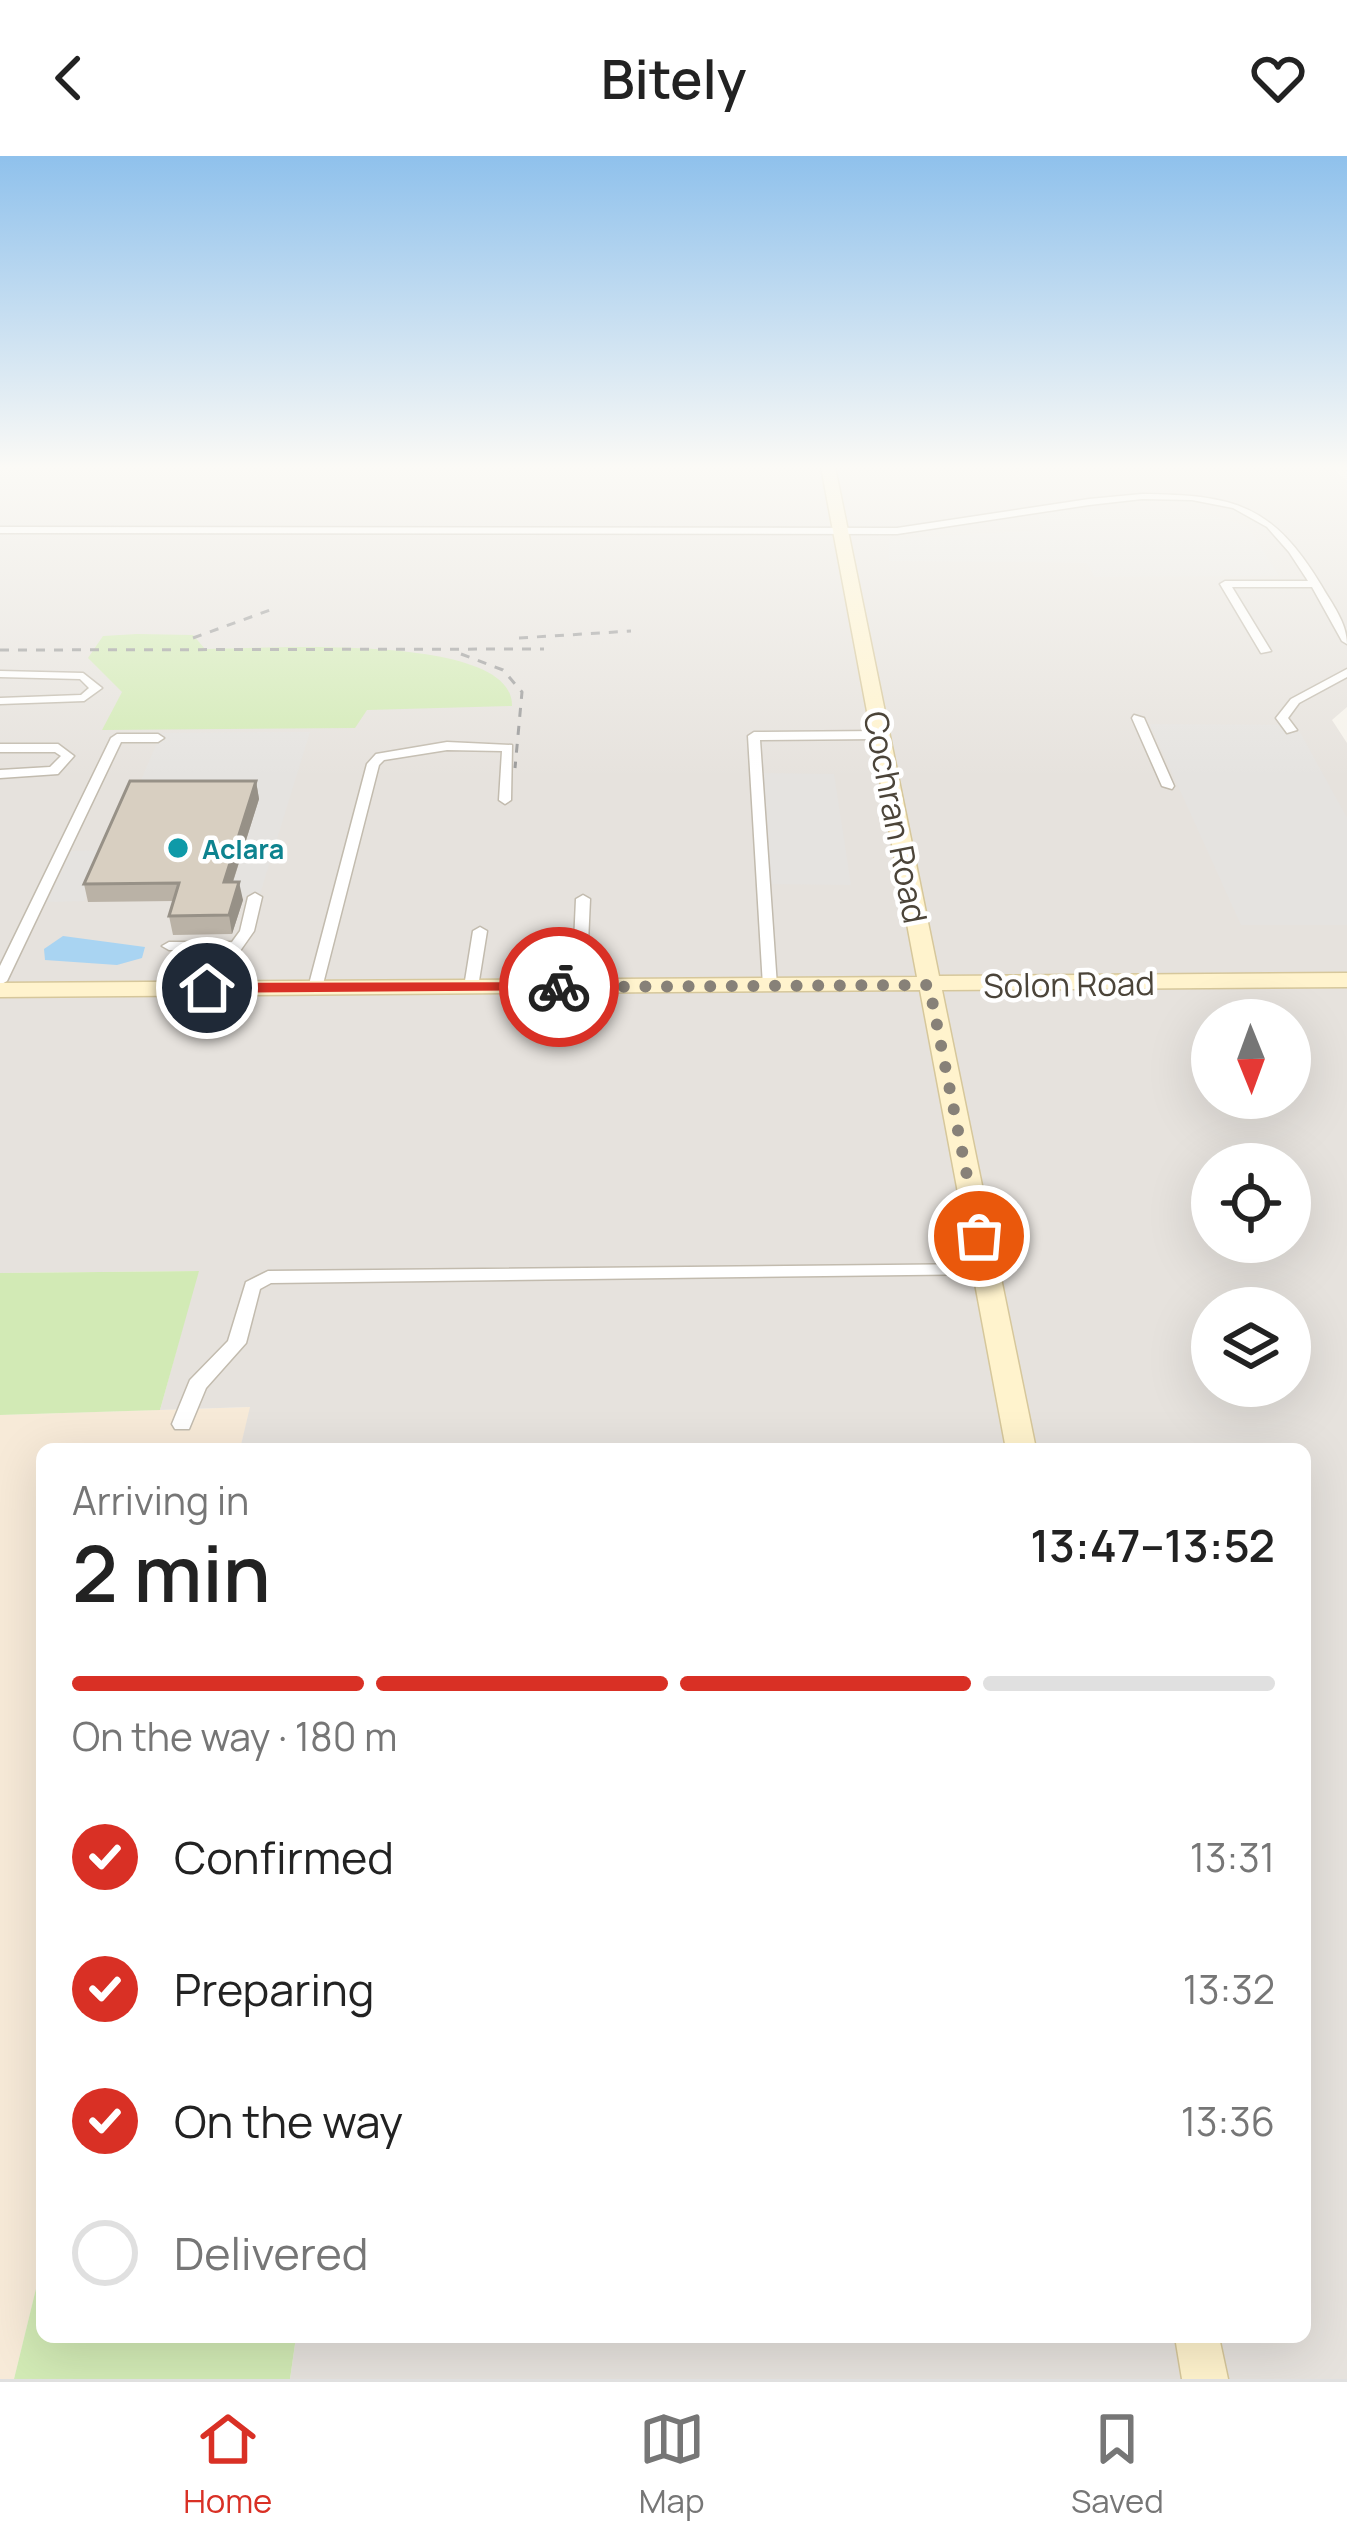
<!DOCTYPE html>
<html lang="en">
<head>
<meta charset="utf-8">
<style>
  body { margin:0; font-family:Manrope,sans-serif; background:#f6f6f6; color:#222; height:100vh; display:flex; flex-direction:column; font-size:45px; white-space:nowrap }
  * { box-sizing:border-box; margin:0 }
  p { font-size:39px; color:#767676 }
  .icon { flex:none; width:66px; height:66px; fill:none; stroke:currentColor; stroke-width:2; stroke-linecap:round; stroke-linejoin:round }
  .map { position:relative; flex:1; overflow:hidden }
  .panel { position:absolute; left:36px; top:1287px; width:1275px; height:900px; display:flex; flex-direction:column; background:#fff; border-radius:18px; box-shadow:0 12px 48px #0002 }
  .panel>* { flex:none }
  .needle { width:78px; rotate:179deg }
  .fabs { position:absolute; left:1191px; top:843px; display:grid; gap:24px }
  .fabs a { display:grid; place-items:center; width:120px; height:120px; border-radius:50%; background:#fff; box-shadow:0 12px 48px #0002; font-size:60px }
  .pin { position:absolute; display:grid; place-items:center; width:102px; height:102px; color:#fff; margin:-51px; border:6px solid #fff; border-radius:50%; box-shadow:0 3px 12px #0007 }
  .courier { position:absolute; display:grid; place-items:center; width:120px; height:120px; margin:-60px; border:9px solid #d93025; border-radius:50%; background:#fff; color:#222; box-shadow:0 3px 15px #0007 }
  .summary em { font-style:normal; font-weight:600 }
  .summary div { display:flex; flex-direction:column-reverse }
  .summary { display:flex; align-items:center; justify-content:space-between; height:204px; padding:0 36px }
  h1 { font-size:78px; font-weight:600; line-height:90px }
  .bar { display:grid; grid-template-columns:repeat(4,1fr); gap:18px 12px; align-content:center; height:144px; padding:0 36px }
  .bar i { height:15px; border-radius:9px; background:#e0e0e0 }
  .bar .on { background:#d93025 }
  .bar p { grid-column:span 4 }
  ol { padding:0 36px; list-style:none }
  li { display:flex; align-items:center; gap:36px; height:132px }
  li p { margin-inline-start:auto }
  li .icon { padding:12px; border-radius:50%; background:#d93025; color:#fff; stroke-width:4 }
  li:last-child { color:#767676 }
  li i { width:66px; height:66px; border:6px solid #e0e0e0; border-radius:50% }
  header { display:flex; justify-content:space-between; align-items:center; height:156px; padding:0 36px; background:#fff; font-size:54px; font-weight:600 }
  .tabs { display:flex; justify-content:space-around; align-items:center; height:168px; border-top:3px solid #e0e0e0; background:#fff; font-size:33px; color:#767676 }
  .tabs a { display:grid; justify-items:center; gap:6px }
  .tabs .on { color:#d93025 }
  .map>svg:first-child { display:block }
</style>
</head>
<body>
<header><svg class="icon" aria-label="back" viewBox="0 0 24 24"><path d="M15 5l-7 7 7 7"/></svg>Bitely<svg class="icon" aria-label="heart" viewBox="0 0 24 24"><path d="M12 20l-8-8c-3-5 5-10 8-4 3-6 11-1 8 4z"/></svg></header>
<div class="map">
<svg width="1347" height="2223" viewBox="0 0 1347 2223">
  <rect width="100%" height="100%" fill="#f6f3ec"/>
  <path fill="#f7ead8" d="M251,1251L240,1293H42V2108L14,2223H0V1259Z"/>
  <path fill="#e6e2dd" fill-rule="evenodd" d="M0,311H1331L1347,325V551L1332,564L1347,587V2223H290L296,2181H1305V1293H240L250,1251L160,1254L198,1115L0,1117ZM1212,864H1290V942H1212ZM1212,1008H1290V1086H1212ZM1212,1152H1290V1230H1212Z"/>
  <path fill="#d2eab5" d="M137,478L193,479L205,493C259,493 514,475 512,550L367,554L355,572L102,574L122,536L88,502L103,480Z
    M199,1115L160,1254L0,1259V1117Z
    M42,2108V2181H296L290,2223H14Z"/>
  <path fill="#e5e3e0" d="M1083,353L1197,354L1248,371L1279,420L1094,421L1087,407L889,405V383L1043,374L1037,357Z
    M1150,568L1296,569L1347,662V769H1241Z
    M310,576L259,741H228L133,643L157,587L132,586L137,577Z
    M757,617L834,618L851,729L764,728Z
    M107,694L84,745L47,746L71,695Z"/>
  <path fill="#a9d4f2" d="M63,780L145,791L142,802L117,809L45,804L44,793Z"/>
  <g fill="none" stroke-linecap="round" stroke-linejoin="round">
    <g stroke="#c2bbae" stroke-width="3">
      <path id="street" d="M1142,338C1234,339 1272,348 1321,429C1332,448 1347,467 1347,488L1342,485L1312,431H1232L1271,495L1261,497L1220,428L1225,425H1308L1289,396L1267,371L1233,352L1192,344L1142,343L1089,349L897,378L0,377V371L897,372L1089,343Z
        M1347,513V521L1299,547L1288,562L1297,574L1287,577L1276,562L1291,543Z
        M0,515L83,517L102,532L84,545L0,548V542L81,539L89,532L80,523L0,521Z
        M1134,559L1144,562L1174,630L1172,633L1162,630L1132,562Z
        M754,576L879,575L885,579L879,583L760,584L777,830L770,834L763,830L748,580Z
        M117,578H158L164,582L158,586H121L7,825L0,829V810L111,582Z
        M447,586L512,589L511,644L505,648L499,644L502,595L447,594L384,604L379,609L322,832L315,836L310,835L308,832L367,608L376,598Z
        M0,588H58L74,600L58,618L0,622V614L50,611L61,600L55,596H0Z
        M255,737L262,741L254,775L212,835H202L200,832L226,794H169L162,790L169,786H232L240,775L248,741Z
        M583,739L590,743L586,831L579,835L572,831L576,743Z
        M480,771L487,775L478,831L471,835L464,831L473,775Z
        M985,1108L991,1110L994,1114L991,1118L271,1127L260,1133L246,1187L206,1232L189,1273H175L172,1268L190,1224L228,1185L246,1126L268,1115Z"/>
    </g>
    <g stroke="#d6c79b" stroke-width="3">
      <path id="secondary" d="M821,311H835L939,820L1347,817V831L942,834L1036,1293H1006L920,834L0,841V827L917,821Z
        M1175,2181H1219L1228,2223H1182Z"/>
    </g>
    <use href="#street" fill="#fff" fill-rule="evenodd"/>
    <use href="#secondary" fill="#fff3cd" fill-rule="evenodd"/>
    <path stroke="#9a9a9a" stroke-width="3" stroke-dasharray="9 9" stroke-linecap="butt" d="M193,482L270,454
      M519,482L631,475
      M0,494L544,493
      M461,498L503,514L522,536L515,612"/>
  </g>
  <path fill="#bab2a6" d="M256,625L259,643L233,726L243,744L232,778L173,779L169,760L174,745L88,746L84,728Z"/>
  <path fill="#979187" d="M256,625L259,643L227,744L224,726Z
    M239,726L243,744L232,778L229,759Z"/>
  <path fill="#d8cfc1" stroke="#979187" stroke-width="3" d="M130,625H256L224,726H239L229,759L169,760L179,727L84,728Z"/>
  <linearGradient id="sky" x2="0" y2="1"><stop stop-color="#8fc1ec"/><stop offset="0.5" stop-color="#fbfaf6"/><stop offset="1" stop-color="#fbfaf6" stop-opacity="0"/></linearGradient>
  <rect width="1347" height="622" fill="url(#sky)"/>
  <path fill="#d93025" d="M559,826L564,834L207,837L199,832L207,827Z"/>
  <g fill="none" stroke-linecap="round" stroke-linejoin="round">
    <path stroke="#878178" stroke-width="12" stroke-dasharray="0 21.6" d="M559,831L929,829L979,1080"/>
  </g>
  <circle fill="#0f9aa8" stroke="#fff" stroke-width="4.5" cx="178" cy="692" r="12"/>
  <g text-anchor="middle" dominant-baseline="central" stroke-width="9" stroke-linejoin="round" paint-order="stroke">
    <g font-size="27" font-weight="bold" fill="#0d838f" stroke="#fff" text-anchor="start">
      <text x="202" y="692">Aclara</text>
    </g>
    <g font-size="33" fill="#4b4439" stroke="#fff">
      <text transform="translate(896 661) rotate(79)">Cochran Road</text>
      <text transform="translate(1069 828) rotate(-1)">Solon Road</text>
    </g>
  </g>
</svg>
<div class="fabs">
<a><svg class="needle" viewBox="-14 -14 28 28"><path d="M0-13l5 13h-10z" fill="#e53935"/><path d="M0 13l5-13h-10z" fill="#767676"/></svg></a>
<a><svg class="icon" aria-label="locate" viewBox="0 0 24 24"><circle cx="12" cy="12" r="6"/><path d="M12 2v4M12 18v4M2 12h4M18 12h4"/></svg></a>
<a><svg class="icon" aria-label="layers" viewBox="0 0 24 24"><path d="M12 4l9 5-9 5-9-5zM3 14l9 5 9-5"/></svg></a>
</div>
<div class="pin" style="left:979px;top:1080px;background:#ea580c"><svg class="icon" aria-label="bag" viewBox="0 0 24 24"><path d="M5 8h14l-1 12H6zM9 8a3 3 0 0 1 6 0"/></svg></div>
<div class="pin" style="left:207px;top:832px;background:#1f2937"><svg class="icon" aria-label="home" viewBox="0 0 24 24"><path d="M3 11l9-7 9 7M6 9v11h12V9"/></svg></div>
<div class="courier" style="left:559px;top:831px"><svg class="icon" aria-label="bike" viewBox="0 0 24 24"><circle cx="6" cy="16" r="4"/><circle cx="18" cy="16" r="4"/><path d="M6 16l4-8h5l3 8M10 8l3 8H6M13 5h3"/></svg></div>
<section class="panel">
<div class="summary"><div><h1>2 min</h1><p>Arriving in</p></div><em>13:47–13:52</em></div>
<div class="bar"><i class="on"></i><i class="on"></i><i class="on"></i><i></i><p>On the way · 180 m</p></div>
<ol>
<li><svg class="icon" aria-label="check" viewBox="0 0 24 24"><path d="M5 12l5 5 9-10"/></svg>Confirmed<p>13:31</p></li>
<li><svg class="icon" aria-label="check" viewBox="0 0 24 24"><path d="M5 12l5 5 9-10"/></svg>Preparing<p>13:32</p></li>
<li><svg class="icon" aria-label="check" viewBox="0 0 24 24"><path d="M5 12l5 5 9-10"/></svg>On the way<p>13:36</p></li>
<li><i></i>Delivered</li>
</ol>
</section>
</div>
<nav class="tabs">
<a class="on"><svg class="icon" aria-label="home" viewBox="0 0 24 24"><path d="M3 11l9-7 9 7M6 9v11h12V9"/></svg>Home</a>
<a><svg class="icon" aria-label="map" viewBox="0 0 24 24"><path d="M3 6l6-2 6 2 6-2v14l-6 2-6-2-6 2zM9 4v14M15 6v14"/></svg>Map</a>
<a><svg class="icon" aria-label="saved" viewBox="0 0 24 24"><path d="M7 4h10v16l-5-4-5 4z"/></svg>Saved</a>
</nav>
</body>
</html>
